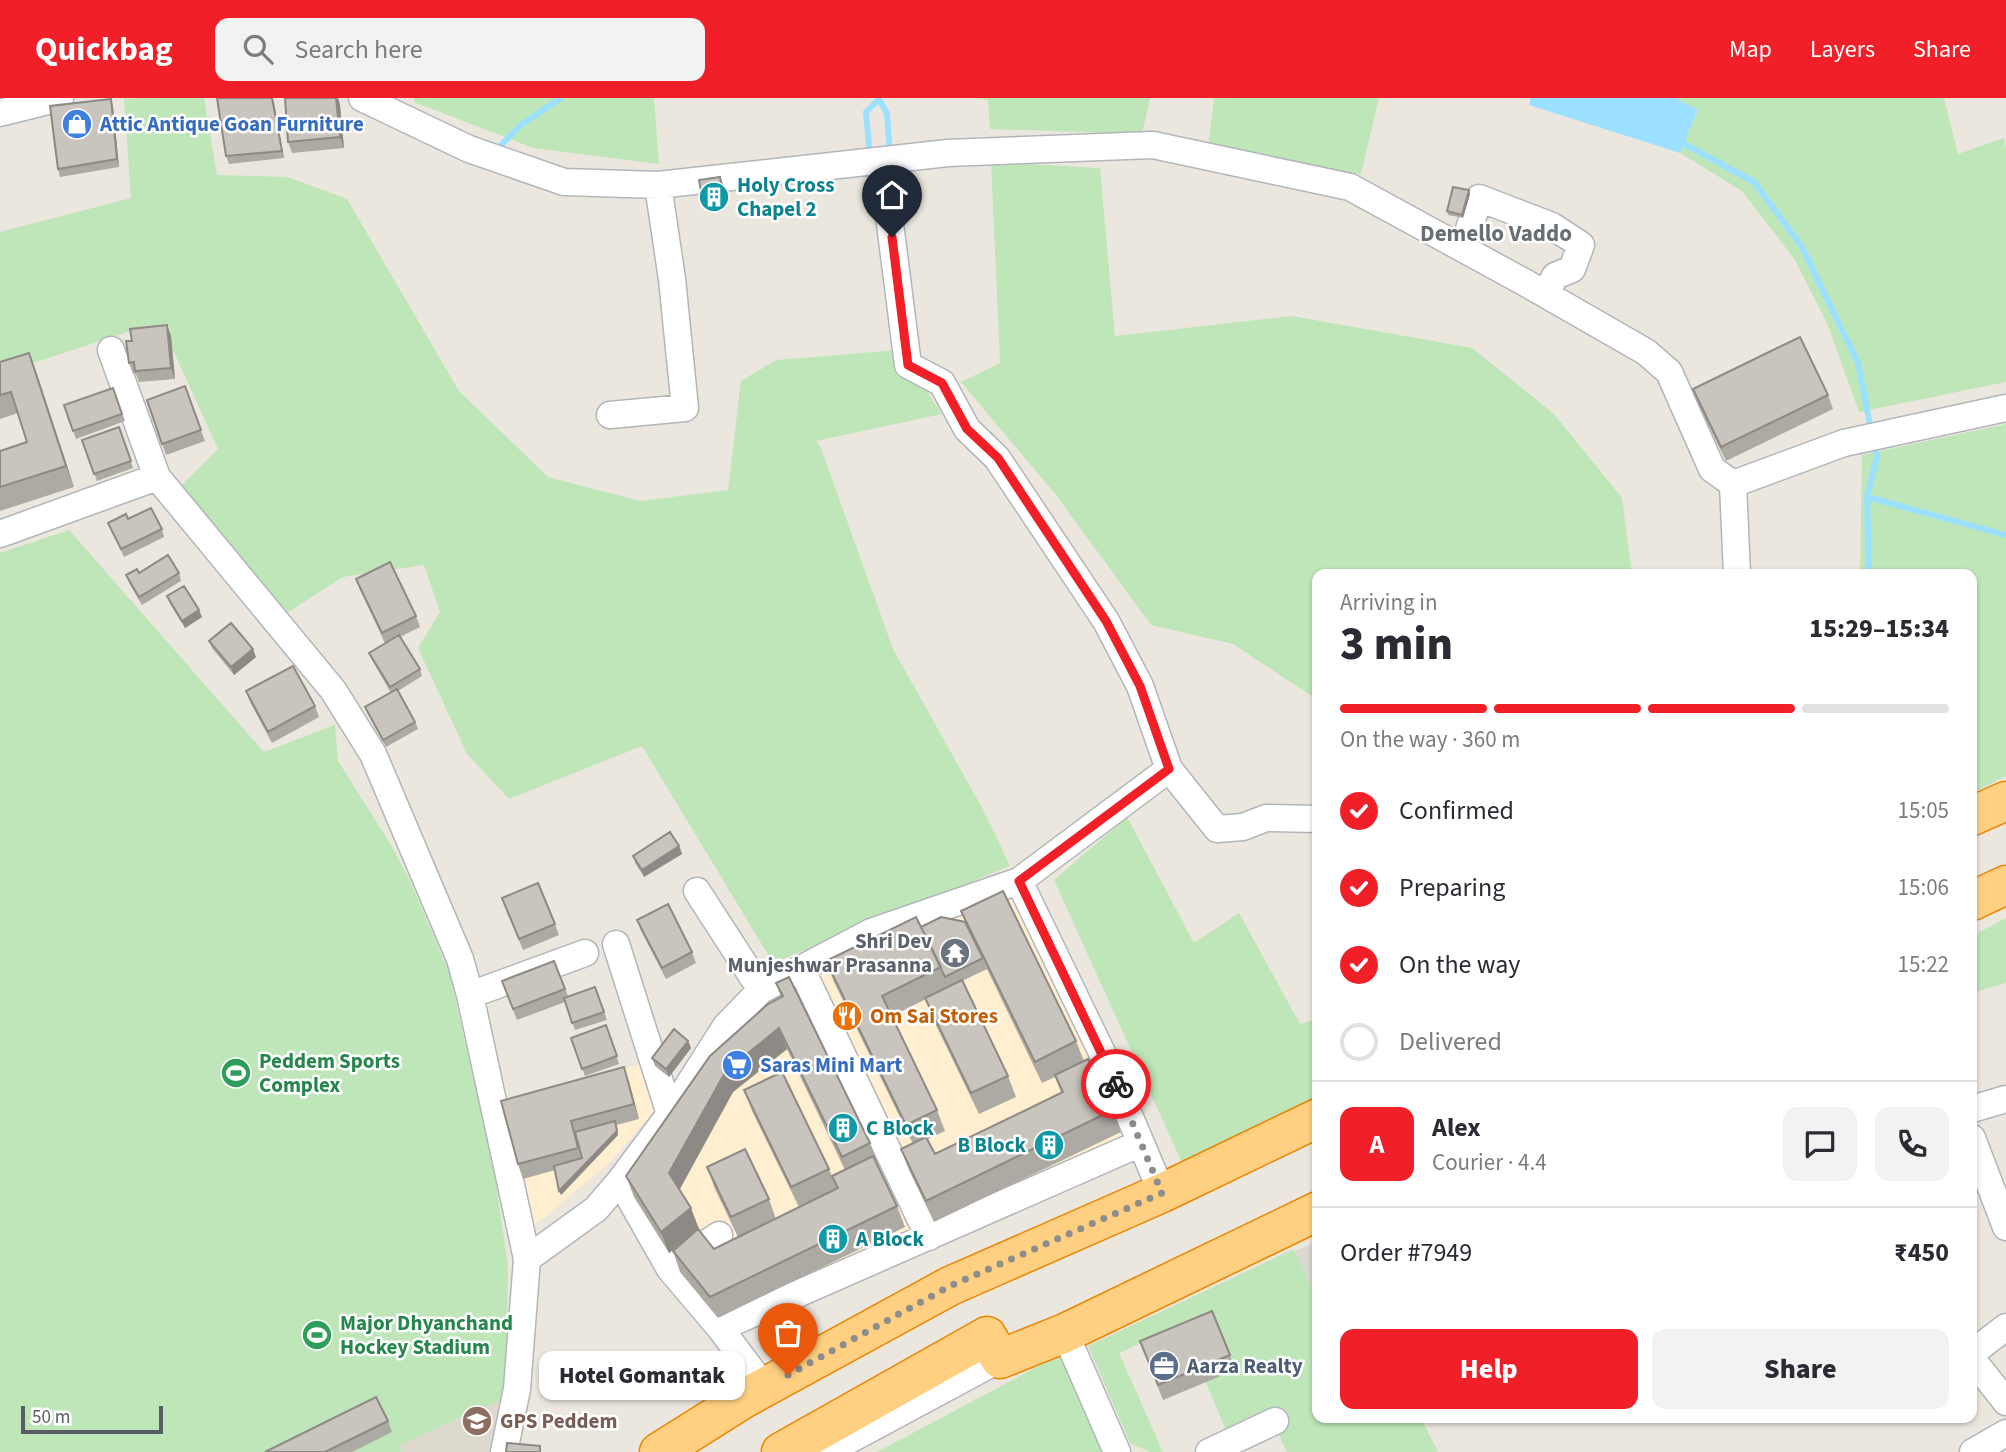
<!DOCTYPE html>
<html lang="en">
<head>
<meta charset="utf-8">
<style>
  body { margin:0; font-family:"Source Sans 3",sans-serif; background:#f2f2f3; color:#2b2b33; height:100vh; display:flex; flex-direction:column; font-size:26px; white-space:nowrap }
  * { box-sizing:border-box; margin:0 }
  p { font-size:23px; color:#7c7c81 }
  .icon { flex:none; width:38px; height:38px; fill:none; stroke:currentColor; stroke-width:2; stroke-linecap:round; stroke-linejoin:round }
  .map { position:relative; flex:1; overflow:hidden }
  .side { position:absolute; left:1312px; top:471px; width:665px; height:854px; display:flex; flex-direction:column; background:#fff; border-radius:14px; box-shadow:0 2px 5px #0004 }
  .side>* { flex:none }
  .scale { position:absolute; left:21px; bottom:18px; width:142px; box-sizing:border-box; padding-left:7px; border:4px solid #585d61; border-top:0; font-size:19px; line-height:24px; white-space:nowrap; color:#585d61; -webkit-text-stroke:5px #fff; paint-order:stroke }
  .pin { position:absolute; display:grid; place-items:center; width:60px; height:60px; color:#fff; margin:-72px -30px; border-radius:50% 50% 50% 0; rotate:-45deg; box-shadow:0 0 7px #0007 }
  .pin .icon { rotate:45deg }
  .courier { position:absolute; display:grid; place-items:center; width:70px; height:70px; margin:-35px; border:5px solid #f11f28; border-radius:50%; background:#fff; color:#222; box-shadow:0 2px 9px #0007 }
  .bubble { position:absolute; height:49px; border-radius:14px; background:#fff; box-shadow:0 2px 5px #0004; font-size:23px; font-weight:800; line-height:49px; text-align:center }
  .overview em { font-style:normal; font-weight:800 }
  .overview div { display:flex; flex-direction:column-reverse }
  .overview { display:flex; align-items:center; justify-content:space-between; height:119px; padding:0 28px }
  h1 { font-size:46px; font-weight:800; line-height:52px }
  .bar { display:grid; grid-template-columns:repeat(4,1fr); gap:10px 7px; align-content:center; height:84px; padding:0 28px }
  .bar i { height:9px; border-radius:5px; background:#e1e1e2 }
  .bar .current { background:#f11f28 }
  .bar p { grid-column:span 4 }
  .line { display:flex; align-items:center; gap:18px; padding:0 28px; border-top:2px solid #e1e1e2 }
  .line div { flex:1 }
  .round { display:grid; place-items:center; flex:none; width:74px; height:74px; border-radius:14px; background:#f2f2f3 }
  ol { padding:0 28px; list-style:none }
  li { display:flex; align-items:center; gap:21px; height:77px }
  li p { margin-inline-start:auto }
  li .icon { padding:7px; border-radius:50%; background:#f11f28; color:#fff; stroke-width:4 }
  li:last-child { color:#7c7c81 }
  li i { width:38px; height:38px; border:4px solid #e1e1e2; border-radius:50% }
  .primary-button { display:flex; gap:14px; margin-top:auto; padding:14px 28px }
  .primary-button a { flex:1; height:80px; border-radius:14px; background:#f11f28; color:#fff; font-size:28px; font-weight:800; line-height:80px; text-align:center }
  .primary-button a+a { background:#f2f2f3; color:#2b2b33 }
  header { display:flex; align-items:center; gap:42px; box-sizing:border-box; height:98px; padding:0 35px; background:#f11f28; color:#fff }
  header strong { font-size:33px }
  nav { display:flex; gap:38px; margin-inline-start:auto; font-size:24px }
  .search { width:490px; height:63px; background:#f2f2f3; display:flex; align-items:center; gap:18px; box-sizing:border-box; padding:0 24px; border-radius:14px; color:#7c7c81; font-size:26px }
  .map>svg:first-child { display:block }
</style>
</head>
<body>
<header>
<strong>Quickbag</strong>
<div class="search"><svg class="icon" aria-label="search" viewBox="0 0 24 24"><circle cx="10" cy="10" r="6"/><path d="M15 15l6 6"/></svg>Search here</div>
<nav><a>Map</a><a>Layers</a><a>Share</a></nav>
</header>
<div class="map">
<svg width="2006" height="1354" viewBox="0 0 2006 1354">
  <rect width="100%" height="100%" fill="#ece7de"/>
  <path fill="#ffeed0" d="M1014,798L1124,1038L719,1223L629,1092L744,927L832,867Z
    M650,963L663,1003L610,1064L529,1132L503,1009Z"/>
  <path fill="#dcd9d3" d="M1318,1143V1207L1295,1153Z"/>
  <path fill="#ded9cf" d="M506,1300L495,1354H402L399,1347Z"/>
  <path fill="#bee6b8" d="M143,0H204L217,77L288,79L347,101L459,293L548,379L640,403L728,392L741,283L776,262L899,252L942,316L816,343L821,350L893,551L985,715L1010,768L773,865L642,648L509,701L467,656L418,550L440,514L424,467L343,479L287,515L180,389L218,351L173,252L145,228L0,276V134L131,100L124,1Z
    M414,0H654L659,66L533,50L414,4Z
    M974,0H1150L1142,36L990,31L988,2Z
    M1214,0H1379L1361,76L1208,52Z
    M1675,0H1944L1958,56L2004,40L2006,50V284L1859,314L1827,225L1795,162L1742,93L1680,55L1698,12Z
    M991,64L1100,70L1115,238L1292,218L1472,250L1554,316L1622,400L1632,476H1318V602L1233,546L1151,527L1056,397L961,284L1000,265Z
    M2006,326V678L1972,695V476H1860L1862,357Z
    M69,432L264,654L335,627L338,663L390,745L411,785L450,877L494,1073L508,1167L506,1300L399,1347L402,1354H0V455Z
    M1127,719L1194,845L1239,815L1300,926L1318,921V1001L1182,1065L1054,782Z
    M2006,820V885L1972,895V838Z
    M1294,1151L1318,1204V1320H1421L1438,1354H1287L1268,1315L1226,1332L1205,1283L1234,1267L1212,1214L1119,1255L1163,1354H1150L1130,1345L1088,1248Z
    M1061,1256L1106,1354H877Z"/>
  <path fill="#9be0ff" d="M1531,0H1675L1698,12L1680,55L1529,7Z"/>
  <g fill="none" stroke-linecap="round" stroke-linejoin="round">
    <path stroke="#9be0ff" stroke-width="6" d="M878,0L887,15L890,56
      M1679,43L1754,84L1802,149L1858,265L1871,332
      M499,49L522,26L561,0
      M869,49L866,14L878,2
      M1867,399L2006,437
      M1869,476L1867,399L1877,359L1874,346"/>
    <g stroke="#b2b6bb" stroke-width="29">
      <path id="minor" d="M362,0L469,51L564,84L658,87L948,55L1153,47L1350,89L1524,184L1646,254L1669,274L1712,371L1733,386L1844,345L2006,310
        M0,15L60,0
        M882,63L908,267L942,285L967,331L997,360L1106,523L1140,588L1169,671
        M1463,150L1479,100L1552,128L1581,147L1572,171L1555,178L1546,196
        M111,252L157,379L333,592L373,656L460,861L470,897L527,1161
        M610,317L685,310L672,181L658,87
        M1733,386L1737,476
        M0,436L157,379
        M1019,783L1107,965L1162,1095
        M697,793L761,892
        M616,846L670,1016
        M801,870L929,1139
        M470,897L585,855
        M1972,1011L2006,1001
        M1972,1040L2006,1129
        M620,1083L670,1171L720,1230L765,1290
        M680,1163L719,1137
        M720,1230L1141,1045
        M1065,1235L1117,1354
        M1972,1255L2006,1229
        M1972,1261L2006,1304
        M504,1354L517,1291L527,1161L596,1111L620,1083L670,1016L726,928L761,892L871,834L1019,783L1169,671L1217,731L1243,729L1266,720L1318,721
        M827,1354L1000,1261
        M1209,1354L1275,1323
        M1973,1354L2006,1335"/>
    </g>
    <g stroke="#ea8500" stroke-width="41">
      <path id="highway" d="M1972,718L2006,703
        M1972,803L2006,787
        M659,1354L745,1300L950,1188L1162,1095L1318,1020
        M781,1354L987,1238L1000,1261L1065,1235L1318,1113"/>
    </g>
    <use href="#minor" stroke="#fff" stroke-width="26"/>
    <use href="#highway" stroke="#ffd082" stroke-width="38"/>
  </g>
  <path fill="#ada9a3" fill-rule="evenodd" d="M217,0H272L284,60L229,66L226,58Z
    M285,0H338L340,7L344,50L292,55L288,44Z
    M111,1L113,9L119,69L60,79L58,71Z
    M723,86L726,109L706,111L703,104Z
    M1470,96L1463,120L1448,117L1447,113Z
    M167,227L171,238L175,281L139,284L136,276H133L129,265L132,243Z
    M29,255L74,389L0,413V353L27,344L18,315L0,321V264Z
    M185,288L205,343L166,357L147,302Z
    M113,290L125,323L76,341L64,307Z
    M1693,291L1828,297L1833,311L1726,363L1698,306Z
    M119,329L133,370L97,383L82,342Z
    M128,421L162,431L164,439L124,459L108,425Z
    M139,475H179L181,483L142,507L129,485L126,477Z
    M356,481L416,518L420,529L400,539L420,571L422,578L398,593L415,624L418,631L386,649L368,616L365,609L391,595L372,562L369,555L385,545L360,492Z
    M167,498L202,519L185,530L170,506Z
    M209,543L256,559L234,577L212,550Z
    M246,593L315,608L319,619L272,645L250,604Z
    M679,748L682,756L644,779L635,765L633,758Z
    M502,800L555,826L559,837L523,852Z
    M961,813L1076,943L1084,963L1113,1012L1121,1034L934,1124L909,1072L901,1051L913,1046L834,884L826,863L921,829L966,826ZM986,869L1042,985L1055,979L1061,994L935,1056L928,1041L945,1033L937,1012L892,918L926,901L933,921L979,1016L1016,999L1008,978L962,883L987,871Z
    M637,822L692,854L696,865L666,881L641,833Z
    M554,863L568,898L595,889L607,922L575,932L565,904L517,922L502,883Z
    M776,885L870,1045L878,1066L897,1108L905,1129L718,1220L680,1174L673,1153L693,1136L669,1155L634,1099L626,1078L781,899ZM787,951L845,1072L832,1078L837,1091L829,1071L744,992L752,1013L799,1109L776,1121L769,1101L707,1069L715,1091L738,1139L714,1151L699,1131L680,1091L733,994Z
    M606,927L619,966L585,978L571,940Z
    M688,943L691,950L669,979L655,968L652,960Z
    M629,984L639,1021L616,1027L618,1037L561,1097L555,1072L523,1081L518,1066L501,1003Z
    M1140,1243L1230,1257L1235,1272L1163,1302Z
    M388,1323L392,1334L352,1354H265Z"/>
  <path fill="#8d8984" d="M272,0L274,4L284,60L282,53Z
    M336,0H338L340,7L344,50L340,39Z
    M111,1L113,9L119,69L117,61Z
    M720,79L723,86L726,109L724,101Z
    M1469,92L1470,96L1463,120L1462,117Z
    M167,227L171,238L175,281L171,270Z
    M29,255L37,276L74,389L66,368Z
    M199,512L202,519L185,530L182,523Z
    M253,551L256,559L234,577L231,569Z
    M679,748L682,756L644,779L642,772Z
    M779,930L787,951L733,994L677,1096L669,1075L726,973Z
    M688,943L691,950L669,979L666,971Z
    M624,969L629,984L639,1021L634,1006Z
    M615,1023L618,1037L561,1097L559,1093Z
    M691,1110L699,1131L669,1155L661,1134Z"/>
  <path fill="#c9c4bd" stroke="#8d8984" stroke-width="2" d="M217,0H272L282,53L226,58Z
    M285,0H336L340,39L288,44Z
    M111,1L117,61L58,71L50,8Z
    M720,79L724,101L703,104L699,82Z
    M1453,89L1469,92L1462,117L1447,113Z
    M167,227L171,270L135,273L134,264L129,265L126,243H132L130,231Z
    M1800,239L1828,297L1721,349L1693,291Z
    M29,255L66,368L0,389V353L27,344L11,294L0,297V264Z
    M185,288L201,332L162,346L147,302Z
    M113,290L122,316L73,333L64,307Z
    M119,329L131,363L94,376L82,342Z
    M151,410L162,431L121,451L108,425L126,416L128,421Z
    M168,457L179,475L139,499L126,477L137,471L139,475Z
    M390,464L416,518L382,535L356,481Z
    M184,488L199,512L182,523L167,498Z
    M231,525L253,551L231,569L209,543Z
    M399,537L420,571L390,589L369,555Z
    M293,568L315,608L268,634L246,593Z
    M397,591L415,624L383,642L365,609Z
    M670,734L679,748L642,772L633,758Z
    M538,785L555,826L519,841L502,800Z
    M1003,793L1076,943L1035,964L961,813Z
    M668,806L692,854L662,870L637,822Z
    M916,819L941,869L882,898L937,1012L906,1027L826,863Z
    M941,819L965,824L983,860L945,879L921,829Z
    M554,863L565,891L513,911L502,883Z
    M789,879L870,1045L842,1059L779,930L726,973L669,1075L691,1110L661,1134L626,1078L710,958L768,906L783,898L776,885Z
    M962,882L1008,978L971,995L925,900Z
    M595,889L604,914L572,925L564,900Z
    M606,927L617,958L582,971L571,940Z
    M674,931L688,943L666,971L652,960Z
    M1088,961L1113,1012L926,1103L901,1051L926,1039L935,1056L1063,994L1055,977Z
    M624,969L634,1006L571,1023L578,1050L518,1066L501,1003Z
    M782,974L829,1071L791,1089L744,992Z
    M615,1023L617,1033L559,1093L554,1068L582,1060L575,1034Z
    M745,1051L769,1101L731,1119L707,1069Z
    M873,1058L897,1108L710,1199L673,1153L698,1131L714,1151L838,1090L832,1078Z
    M1212,1213L1230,1257L1158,1287L1140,1243Z
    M376,1299L388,1323L325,1354H265Z
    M507,1345L540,1348V1354H506Z"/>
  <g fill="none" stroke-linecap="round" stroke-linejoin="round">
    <path stroke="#8c8d8d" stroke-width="7" stroke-dasharray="0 12.6" d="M788,1277L950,1188L1162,1095L1116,986"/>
    <path stroke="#f11f28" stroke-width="9" d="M892,139L908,267L942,285L967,331L998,360L1106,523L1140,588L1169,671L1019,783L1116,986"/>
  </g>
  <defs>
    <g id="shop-disc" transform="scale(1.575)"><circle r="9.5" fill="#3f7fe0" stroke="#fff"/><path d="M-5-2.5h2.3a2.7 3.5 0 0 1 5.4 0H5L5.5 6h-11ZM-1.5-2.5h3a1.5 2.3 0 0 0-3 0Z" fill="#fff"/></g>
    <g id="building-disc" transform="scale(1.575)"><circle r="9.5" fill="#0f9aa8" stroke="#fff"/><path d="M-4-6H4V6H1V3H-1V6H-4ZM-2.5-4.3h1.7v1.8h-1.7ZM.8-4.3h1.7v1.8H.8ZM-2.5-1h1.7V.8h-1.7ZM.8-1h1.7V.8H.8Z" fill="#fff"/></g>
    <g id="temple-disc" transform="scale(1.575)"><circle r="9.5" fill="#6b7280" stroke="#fff"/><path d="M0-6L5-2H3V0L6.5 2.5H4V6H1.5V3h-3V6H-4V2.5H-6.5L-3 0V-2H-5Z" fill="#fff"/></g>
    <g id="restaurant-disc" transform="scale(1.575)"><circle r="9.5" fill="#e8710a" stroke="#fff"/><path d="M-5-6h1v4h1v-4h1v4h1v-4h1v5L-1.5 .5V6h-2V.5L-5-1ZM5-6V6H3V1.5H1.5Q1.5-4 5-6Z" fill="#fff"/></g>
    <g id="supermarket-disc" transform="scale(1.575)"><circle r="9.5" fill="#3f7fe0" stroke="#fff"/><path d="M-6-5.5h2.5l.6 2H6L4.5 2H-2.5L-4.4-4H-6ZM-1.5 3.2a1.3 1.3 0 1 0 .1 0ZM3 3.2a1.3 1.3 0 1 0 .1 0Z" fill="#fff"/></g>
    <g id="stadium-disc" transform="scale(1.575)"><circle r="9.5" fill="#2e9e5b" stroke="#fff"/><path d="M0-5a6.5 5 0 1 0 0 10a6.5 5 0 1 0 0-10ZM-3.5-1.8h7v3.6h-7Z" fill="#fff"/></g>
    <g id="office-disc" transform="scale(1.575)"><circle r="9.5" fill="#5c6f8a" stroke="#fff"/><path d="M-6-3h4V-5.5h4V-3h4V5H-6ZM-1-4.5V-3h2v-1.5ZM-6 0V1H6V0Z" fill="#fff"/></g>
    <g id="school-disc" transform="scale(1.575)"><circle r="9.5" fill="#8d6e63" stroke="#fff"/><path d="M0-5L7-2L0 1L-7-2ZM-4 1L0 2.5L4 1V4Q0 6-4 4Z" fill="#fff"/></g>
  </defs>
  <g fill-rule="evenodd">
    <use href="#shop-disc" x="77" y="26"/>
    <use href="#building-disc" x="714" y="99"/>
    <use href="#temple-disc" x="955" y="855"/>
    <use href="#restaurant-disc" x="847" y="918"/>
    <use href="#supermarket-disc" x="737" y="967"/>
    <use href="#stadium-disc" x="236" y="975"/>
    <use href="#building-disc" x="843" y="1030"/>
    <use href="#building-disc" x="1049" y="1047"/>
    <use href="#building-disc" x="833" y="1141"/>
    <use href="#stadium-disc" x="317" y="1237"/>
    <use href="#office-disc" x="1164" y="1268"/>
    <use href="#school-disc" x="477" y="1323"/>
  </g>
  <g text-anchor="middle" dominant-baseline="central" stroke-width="5" stroke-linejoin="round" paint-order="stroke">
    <g font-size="21" font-weight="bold" fill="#366cbe" stroke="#fff" text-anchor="start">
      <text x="100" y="26">Attic Antique Goan Furniture</text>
      <text x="760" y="967">Saras Mini Mart</text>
    </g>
    <g font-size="21" font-weight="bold" fill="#0d838f" stroke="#fff" text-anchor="start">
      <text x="737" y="87">Holy Cross<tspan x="737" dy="24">Chapel 2</tspan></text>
      <text x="866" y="1030">C Block</text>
      <text x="1026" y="1047" text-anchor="end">B Block</text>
      <text x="856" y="1141">A Block</text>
    </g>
    <g font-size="21" font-weight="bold" fill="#5b616d" stroke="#fff" text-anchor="end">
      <text x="932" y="843">Shri Dev<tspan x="932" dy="24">Munjeshwar Prasanna</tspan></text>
    </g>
    <g font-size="21" font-weight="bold" fill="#c56008" stroke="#fff" text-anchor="start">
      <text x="870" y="918">Om Sai Stores</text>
    </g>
    <g font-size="21" font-weight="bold" fill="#27864d" stroke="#fff" text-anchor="start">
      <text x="259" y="963">Peddem Sports<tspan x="259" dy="24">Complex</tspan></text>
      <text x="340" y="1225">Major Dhyanchand<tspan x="340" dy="24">Hockey Stadium</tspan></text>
    </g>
    <g font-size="21" font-weight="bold" fill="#4e5e75" stroke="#fff" text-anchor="start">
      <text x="1187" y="1268">Aarza Realty</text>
    </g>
    <g font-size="21" font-weight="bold" fill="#785e54" stroke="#fff" text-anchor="start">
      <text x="500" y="1323">GPS Peddem</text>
    </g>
    <g font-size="23" font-weight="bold" fill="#686f73" stroke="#fff">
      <text x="1496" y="135">Demello Vaddo</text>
    </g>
  </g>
</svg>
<div class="scale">50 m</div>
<div class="pin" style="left:788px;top:1277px;background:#ea580c"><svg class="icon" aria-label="bag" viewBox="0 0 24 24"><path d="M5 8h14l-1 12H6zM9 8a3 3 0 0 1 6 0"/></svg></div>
<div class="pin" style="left:892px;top:139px;background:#1f2937"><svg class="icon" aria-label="home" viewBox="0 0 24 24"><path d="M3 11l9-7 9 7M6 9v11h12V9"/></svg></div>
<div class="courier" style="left:1116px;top:986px"><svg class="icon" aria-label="bike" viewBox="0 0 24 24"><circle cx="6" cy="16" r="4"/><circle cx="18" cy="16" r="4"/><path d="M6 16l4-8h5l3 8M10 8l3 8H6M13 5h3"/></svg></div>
<div class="bubble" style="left:539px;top:1253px;width:206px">Hotel Gomantak</div>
<section class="side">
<div class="overview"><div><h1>3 min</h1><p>Arriving in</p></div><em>15:29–15:34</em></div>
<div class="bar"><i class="current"></i><i class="current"></i><i class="current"></i><i></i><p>On the way · 360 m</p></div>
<ol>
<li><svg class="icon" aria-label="check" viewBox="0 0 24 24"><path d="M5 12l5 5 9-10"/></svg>Confirmed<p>15:05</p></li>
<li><svg class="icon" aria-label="check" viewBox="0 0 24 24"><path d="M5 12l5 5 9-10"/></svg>Preparing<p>15:06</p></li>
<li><svg class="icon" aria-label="check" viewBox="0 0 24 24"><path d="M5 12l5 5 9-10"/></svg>On the way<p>15:22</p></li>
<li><i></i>Delivered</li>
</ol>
<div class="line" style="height:126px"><b class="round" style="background:#f11f28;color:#fff">A</b><div><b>Alex</b><p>Courier · 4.4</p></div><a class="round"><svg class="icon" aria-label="chat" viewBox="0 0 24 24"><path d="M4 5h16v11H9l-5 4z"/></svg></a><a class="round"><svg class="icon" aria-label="phone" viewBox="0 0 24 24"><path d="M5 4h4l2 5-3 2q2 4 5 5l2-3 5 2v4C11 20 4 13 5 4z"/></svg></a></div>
<div class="line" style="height:91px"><div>Order #7949</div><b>₹450</b></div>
<div class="primary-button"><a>Help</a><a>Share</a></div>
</section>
</div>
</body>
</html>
